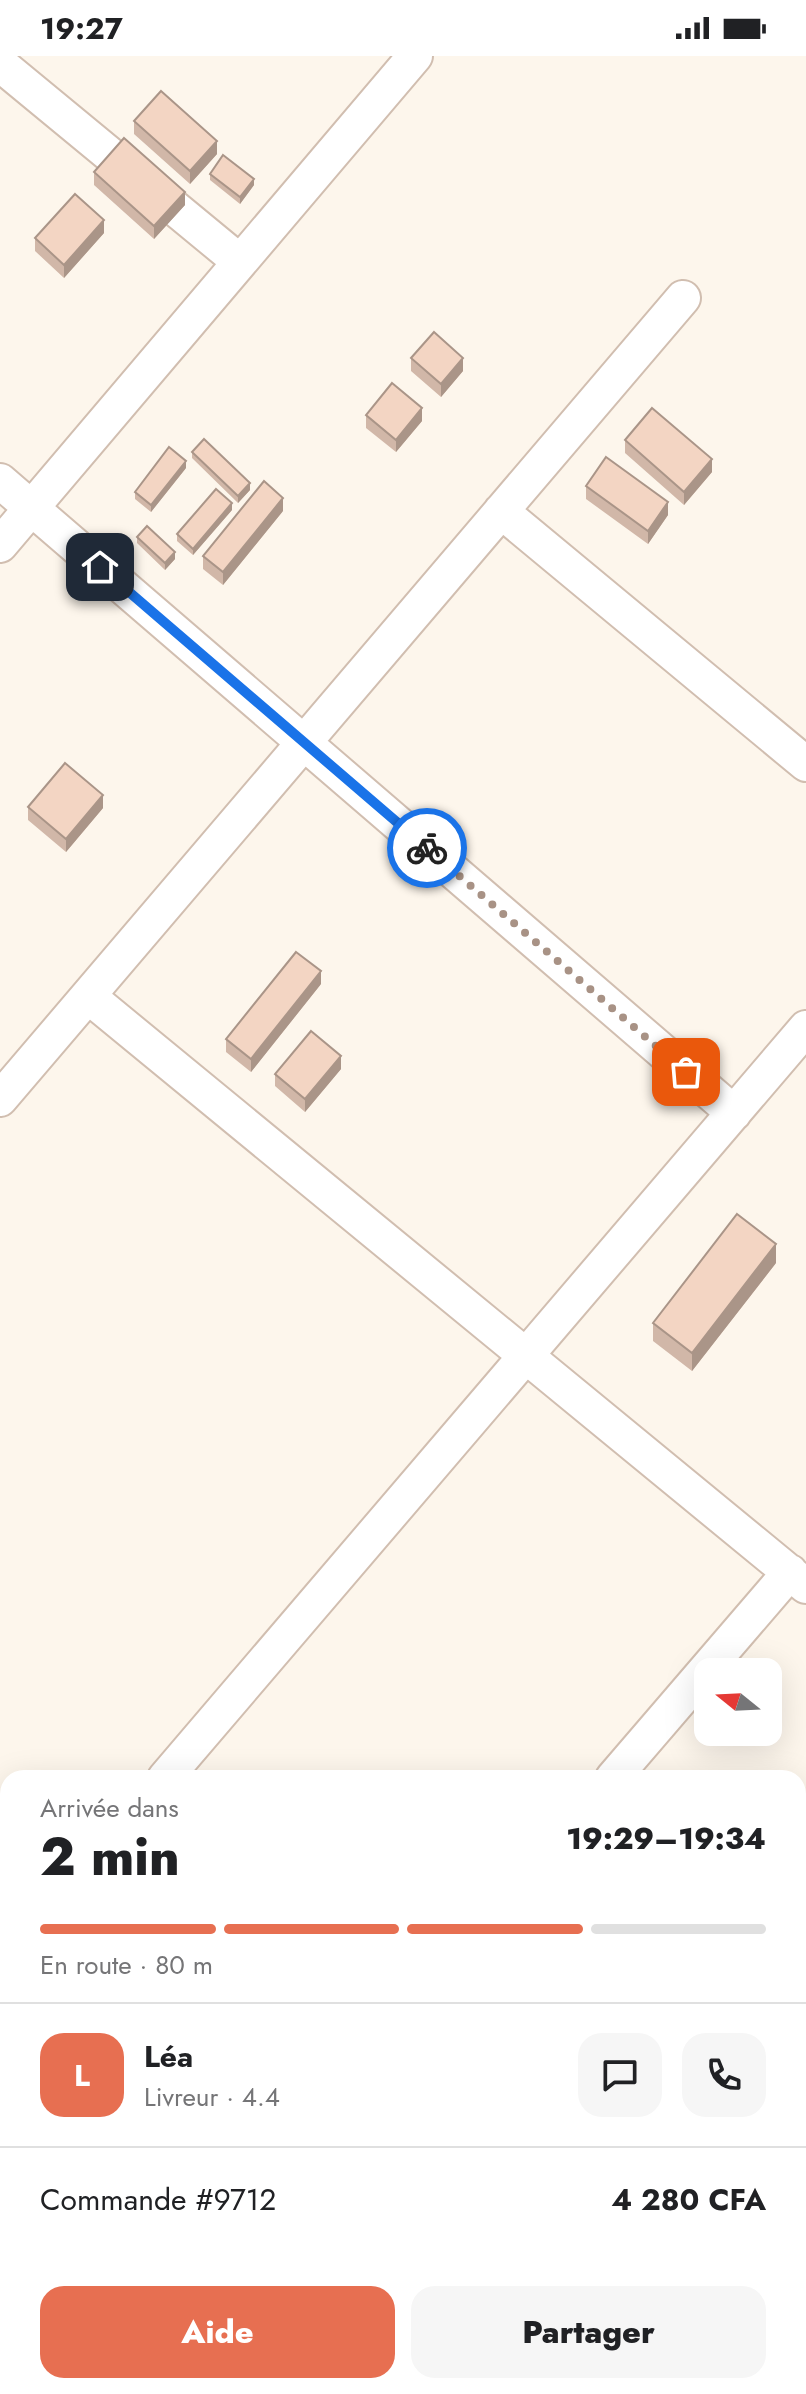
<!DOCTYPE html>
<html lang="fr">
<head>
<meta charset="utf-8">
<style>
  body { margin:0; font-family:Jost,sans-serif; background:#f6f6f6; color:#202124; height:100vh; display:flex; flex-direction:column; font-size:30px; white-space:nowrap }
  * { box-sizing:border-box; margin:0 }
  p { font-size:26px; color:#757577 }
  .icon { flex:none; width:44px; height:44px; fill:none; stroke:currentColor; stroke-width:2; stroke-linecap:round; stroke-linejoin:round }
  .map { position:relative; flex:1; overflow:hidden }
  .details { position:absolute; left:0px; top:1714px; width:806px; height:624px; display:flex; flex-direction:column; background:#fff; border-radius:24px 24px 0 0; box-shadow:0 8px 32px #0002 }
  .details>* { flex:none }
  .needle { width:52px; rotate:288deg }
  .fabs { position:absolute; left:694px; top:1602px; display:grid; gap:16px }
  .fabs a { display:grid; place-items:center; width:88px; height:88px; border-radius:16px; background:#fff; box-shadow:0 8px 32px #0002; font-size:40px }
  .pin { position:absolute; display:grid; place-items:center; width:68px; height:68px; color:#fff; margin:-34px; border-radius:16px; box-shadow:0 4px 12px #0006 }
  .courier { position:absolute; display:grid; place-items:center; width:80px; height:80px; margin:-40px; border:6px solid #1a73e8; border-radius:50%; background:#fff; color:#222; box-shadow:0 2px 10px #0007 }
  .overview em { font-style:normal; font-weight:800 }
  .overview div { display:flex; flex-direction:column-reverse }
  .overview { display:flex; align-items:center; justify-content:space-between; height:136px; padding:0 40px }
  h1 { font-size:52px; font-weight:800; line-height:60px }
  .bar { display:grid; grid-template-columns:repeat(4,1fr); gap:12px 8px; align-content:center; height:96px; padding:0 40px }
  .bar i { height:10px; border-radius:6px; background:#e0e0e0 }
  .bar .active { background:#e76f51 }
  .bar p { grid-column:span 4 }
  .line { display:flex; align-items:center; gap:20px; padding:0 40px; border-top:2px solid #e0e0e0 }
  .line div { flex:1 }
  .round { display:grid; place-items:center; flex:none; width:84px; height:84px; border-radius:24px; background:#f6f6f6 }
  .cta { display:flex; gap:16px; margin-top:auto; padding:16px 40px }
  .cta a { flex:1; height:92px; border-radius:24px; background:#e76f51; color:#fff; font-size:32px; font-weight:800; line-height:92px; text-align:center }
  .cta a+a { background:#f6f6f6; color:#202124 }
  .status { display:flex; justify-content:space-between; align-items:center; height:56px; padding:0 40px; background:#fff; direction:ltr }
  .status svg { height:22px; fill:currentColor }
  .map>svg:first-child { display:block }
</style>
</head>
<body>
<div class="status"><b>19:27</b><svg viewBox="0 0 49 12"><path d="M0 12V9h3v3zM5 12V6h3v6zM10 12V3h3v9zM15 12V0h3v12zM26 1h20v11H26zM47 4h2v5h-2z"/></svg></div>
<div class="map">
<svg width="806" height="2338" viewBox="0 0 806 2338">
  <rect width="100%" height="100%" fill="#fdf6ec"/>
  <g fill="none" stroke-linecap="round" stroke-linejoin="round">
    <g stroke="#d1beb0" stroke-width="38">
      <path id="street" d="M0,8L240,206
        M0,425L734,1057
        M501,455L806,708
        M0,489L415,0
        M88,940L806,1530
        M0,1043L683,242
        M165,1722L806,972
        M613,1722L790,1516
        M0,1916L8,1906
        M798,2004L806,1995
        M516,2338L522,2330"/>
    </g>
    <use href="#street" stroke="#fff" stroke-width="34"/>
  </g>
  <path fill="#d1b7a8" d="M134,65L217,98L190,128L134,78Z
    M94,116L185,149L154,183L94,129Z
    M210,118L254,129L240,148L210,124Z
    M104,177L64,222L35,195V182Z
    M411,302L463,315L441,341L411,315Z
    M366,359L422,365L396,396L366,372Z
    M625,384L712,416L684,449L625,397Z
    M192,396L250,434L238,447L192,402Z
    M186,412L151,456L135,443V436Z
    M586,430L668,459L648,488L586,443Z
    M232,454L193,499L177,485V478Z
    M283,455L223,529L203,513V500Z
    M137,481L175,503L165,514L137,487Z
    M28,751L103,752L66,796L28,764Z
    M321,928L251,1016L226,996V983Z
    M341,1013L305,1056L275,1030V1018Z
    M776,1207L692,1315L653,1285V1267Z"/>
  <path fill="#aa9588" d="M217,85V98L190,128V115Z
    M254,123V129L240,148V141Z
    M185,136V149L154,183V170Z
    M104,164V177L64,222V209Z
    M463,302V315L441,341V328Z
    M422,352V365L396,396V384Z
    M712,403V416L684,449V436Z
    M186,405V412L151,456V449Z
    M250,427V434L238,447V440Z
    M283,442V455L223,529V516Z
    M668,446V459L648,488V475Z
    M232,447V454L193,499V493Z
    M175,496V503L165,514V507Z
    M103,739V752L66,796V783Z
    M321,915V928L251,1016V1003Z
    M341,1000V1013L305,1056V1043Z
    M776,1188V1207L692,1315V1297Z"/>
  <path fill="#f3d5c3" stroke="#aa9588" stroke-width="2" d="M161,35L217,85L190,115L134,65Z
    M124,82L185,136L154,170L94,116Z
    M223,99L254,123L240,141L210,118Z
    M75,138L104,164L64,209L35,182Z
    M434,276L463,302L441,328L411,302Z
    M392,327L422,352L396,384L366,359Z
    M652,352L712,403L684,436L625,384Z
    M204,383L250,427L238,440L192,396Z
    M169,391L186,405L151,449L135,436Z
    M606,401L668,446L648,475L586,430Z
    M264,425L283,442L223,516L203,500Z
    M216,433L232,447L193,493L177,478Z
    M147,470L175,496L165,507L137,481Z
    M65,707L103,739L66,783L28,751Z
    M296,896L321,915L251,1003L226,983Z
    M311,975L341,1000L305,1043L275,1018Z
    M737,1158L776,1188L692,1297L653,1267Z"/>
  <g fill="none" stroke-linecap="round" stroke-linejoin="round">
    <path stroke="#a89285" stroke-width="8" stroke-dasharray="0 14.4" d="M427,792L686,1016"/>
    <path stroke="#1a73e8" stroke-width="10" d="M100,511L427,792"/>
  </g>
</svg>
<div class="fabs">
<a><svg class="needle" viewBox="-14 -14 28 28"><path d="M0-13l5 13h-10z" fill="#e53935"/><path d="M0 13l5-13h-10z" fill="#757577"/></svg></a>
</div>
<div class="pin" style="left:686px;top:1016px;background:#ea580c"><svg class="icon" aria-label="bag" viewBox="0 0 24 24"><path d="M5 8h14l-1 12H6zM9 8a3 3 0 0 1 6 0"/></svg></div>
<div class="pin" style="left:100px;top:511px;background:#1f2937"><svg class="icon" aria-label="home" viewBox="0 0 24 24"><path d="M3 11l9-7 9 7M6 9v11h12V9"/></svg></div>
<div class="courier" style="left:427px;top:792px"><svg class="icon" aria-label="bike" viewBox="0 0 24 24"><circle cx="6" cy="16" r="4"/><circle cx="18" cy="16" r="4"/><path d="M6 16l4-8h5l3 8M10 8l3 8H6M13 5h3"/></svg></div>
<section class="details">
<div class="overview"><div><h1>2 min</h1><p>Arrivée dans</p></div><em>19:29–19:34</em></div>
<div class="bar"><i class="active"></i><i class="active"></i><i class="active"></i><i></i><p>En route · 80 m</p></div>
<div class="line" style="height:144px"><b class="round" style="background:#e76f51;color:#fff">L</b><div><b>Léa</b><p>Livreur · 4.4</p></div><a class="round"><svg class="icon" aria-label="chat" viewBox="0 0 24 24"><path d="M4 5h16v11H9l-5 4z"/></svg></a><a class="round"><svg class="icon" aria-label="phone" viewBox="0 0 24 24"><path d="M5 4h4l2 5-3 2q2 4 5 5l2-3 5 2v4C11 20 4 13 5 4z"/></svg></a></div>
<div class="line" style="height:104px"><div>Commande #9712</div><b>4 280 CFA</b></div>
<div class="cta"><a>Aide</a><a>Partager</a></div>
</section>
</div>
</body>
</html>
